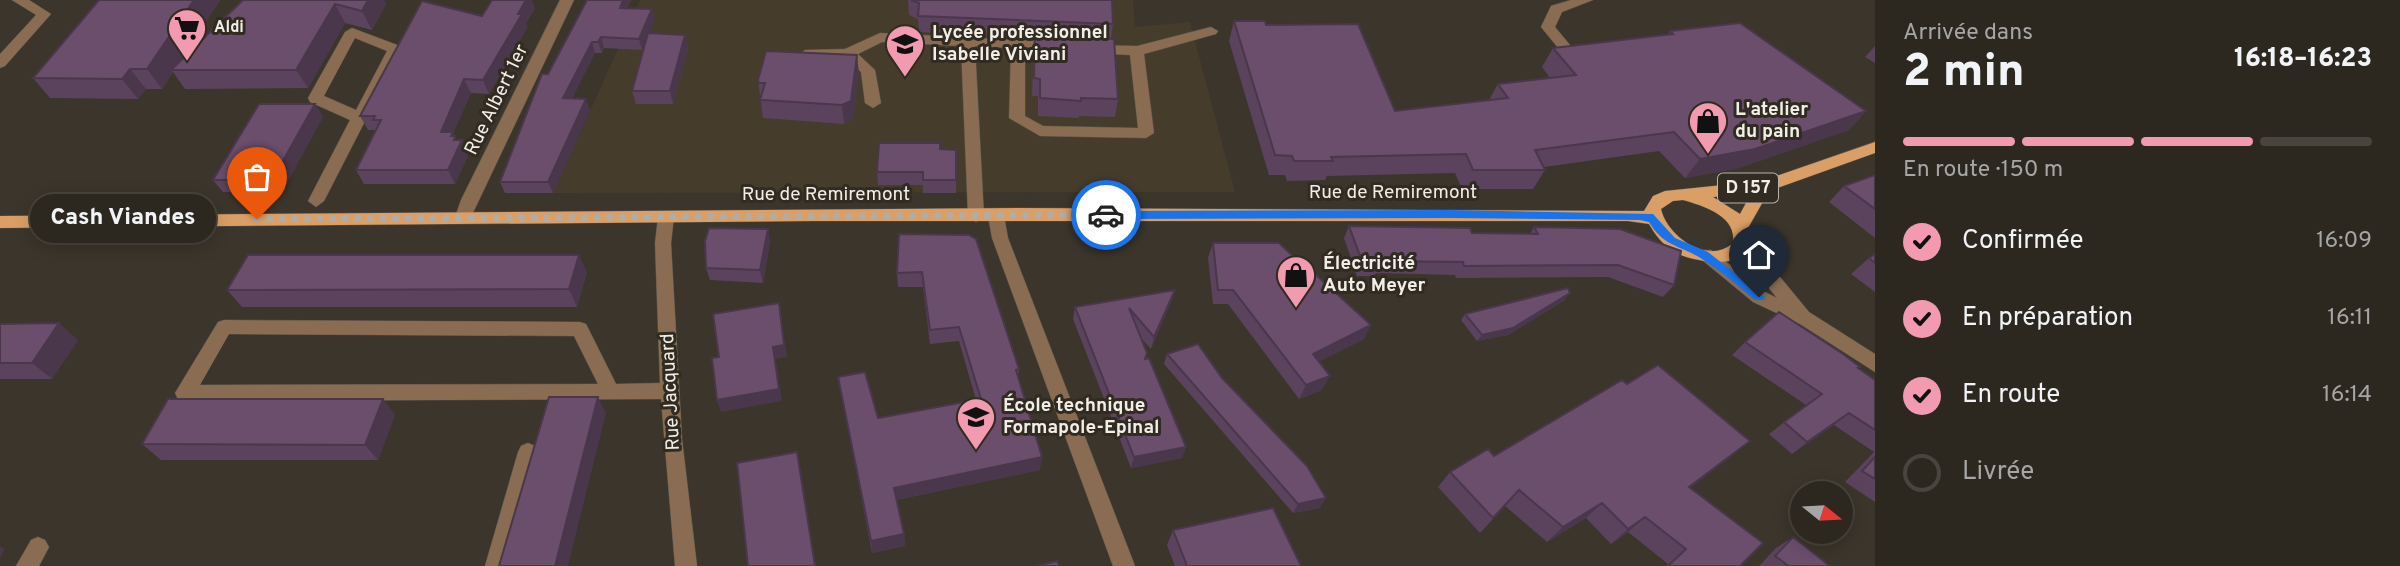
<!DOCTYPE html>
<html lang="fr">
<head>
<meta charset="utf-8">
<style>
  body { margin:0; font-family:Overpass,sans-serif; background:#38342d; color:#f1f3f6; height:100vh; display:flex; flex-direction:column; font-size:26px; white-space:nowrap }
  * { box-sizing:border-box; margin:0 }
  p { font-size:23px; color:#a6a6a5 }
  .icon { flex:none; width:38px; height:38px; fill:none; stroke:currentColor; stroke-width:2; stroke-linecap:round; stroke-linejoin:round }
  .map { position:relative; flex:1; overflow:hidden }
  .drawer { display:flex; flex-direction:column; background:#2c2820; width:525px }
  .drawer>* { flex:none }
  .needle { width:46px; rotate:108deg }
  .tools { position:absolute; left:1790px; top:481px; display:grid; gap:14px }
  .tools a { display:grid; place-items:center; width:63px; height:63px; border-radius:50%; background:#2c2820; box-shadow:0 4px 18px #0003,0 0 0 2px #48443e; font-size:35px }
  .pin { position:absolute; display:grid; place-items:center; width:60px; height:60px; color:#fff; margin:-72px -30px; border-radius:50% 50% 50% 0; rotate:-45deg; box-shadow:0 0 7px #0007 }
  .pin .icon { rotate:45deg }
  .courier { position:absolute; display:grid; place-items:center; width:70px; height:70px; margin:-35px; border:5px solid #1a73e8; border-radius:50%; background:#fff; color:#222; box-shadow:0 2px 9px #0007 }
  .bubble { position:absolute; height:49px; border-radius:24px; background:#2c2820; box-shadow:0 4px 18px #0003,0 0 0 2px #48443e; font-size:23px; font-weight:800; line-height:49px; text-align:center }
  .summary em { font-style:normal; font-weight:800 }
  .summary div { display:flex; flex-direction:column-reverse }
  .summary { display:flex; align-items:center; justify-content:space-between; height:119px; padding:0 28px }
  h1 { font-size:46px; font-weight:800; line-height:52px }
  .bar { display:grid; grid-template-columns:repeat(4,1fr); gap:10px 7px; align-content:center; height:84px; padding:0 28px }
  .bar i { height:9px; border-radius:5px; background:#48443e }
  .bar .active { background:#f29ab0 }
  .bar p { grid-column:span 4 }
  ol { padding:0 28px; list-style:none }
  li { display:flex; align-items:center; gap:21px; height:77px }
  li p { margin-inline-start:auto }
  li .icon { padding:7px; border-radius:50%; background:#f29ab0; color:#111; stroke-width:4 }
  li:last-child { color:#a6a6a5 }
  li i { width:38px; height:38px; border:4px solid #48443e; border-radius:50% }
  main { display:flex; flex:1; min-height:0 }
  .map>svg:first-child { display:block }
</style>
</head>
<body>
<main>
<div class="map">
<svg width="1875" height="566" viewBox="0 0 1875 566">
  <rect width="100%" height="100%" fill="#3b352b"/>
  <path fill="#453c2c" d="M640,0H1133L1135,27L1190,22L1235,192L553,193Z"/>
  <g fill="none" stroke-linecap="round" stroke-linejoin="round">
    <g stroke="#585349" stroke-width="1">
      <path id="minor" d="M12,0H29L51,14L5,66L0,68V54L36,15Z
        M560,0H574L471,217L463,223L457,221L455,217L461,200Z
        M1571,0H1593L1562,12L1555,27L1580,57L1573,62L1568,60L1541,27L1551,6Z
        M1211,27L1218,31L1216,34L1144,54L1154,133L1146,138L1040,136L1009,118L1011,48L975,46L984,216L976,222L968,216L961,46L882,42L858,54L875,70L881,103L873,108L865,103L861,72L845,58L805,60L798,55L805,50L845,49L880,33L1056,42L1061,43V49H1025V116L1043,126L1138,128L1130,55L1091,53L1084,48L1086,45L1137,46Z
        M352,28L400,46L402,49L324,201L316,207L308,201L350,120L310,102L308,98L345,32ZM355,38L387,51L356,110L324,96Z
        M996,210L1004,216L1008,238L1135,566H1113L992,238L988,216Z
        M666,211L674,217L671,243L682,439L697,566H675L661,399L185,401L178,399L175,393L218,322L224,320L580,322L586,324L616,384L660,383L655,243L658,217ZM229,334L574,336L598,384L200,385Z
        M1742,237L1748,238L1809,312L1875,354V372L1800,324L1753,302L1696,255L1699,250H1711L1765,292L1777,298L1736,248L1734,243L1736,238Z
        M528,443L535,446L538,452L507,566H485L518,452L521,446Z
        M38,537L45,540L49,547L39,566H16L31,540Z"/>
    </g>
    <g stroke="#585349" stroke-width="1">
      <path id="major" d="M1875,142V153L1769,191L1748,228C1766,272 1697,265 1675,252C1663,245 1656,236 1649,224L1628,221H814L0,228V216L1018,208L1644,211L1653,196L1665,191L1762,181ZM1751,194L1740,214L1713,197ZM1683,200C1704,206 1737,216 1733,243C1708,266 1667,236 1661,209L1673,201Z"/>
    </g>
    <use href="#minor" fill="#896c51" fill-rule="evenodd"/>
    <use href="#major" fill="#da9f66" fill-rule="evenodd"/>
  </g>
  <path fill="#5b435d" d="M99,0H220L180,61L243,0L386,4L372,30L345,23L308,88L185,89L173,72L162,89H146L138,99L50,98L33,78Z
    M587,0H631L627,8L655,20L649,33L685,35L688,48L673,104H636L632,91L645,42L642,50L604,48L602,53H595L572,98L590,110L553,193H505L500,182L548,74Z
    M908,0H1112L1113,24L1111,39L1118,99L1115,117L1079,116V118L1038,116V96H1032L1034,37L919,32L918,19L909,15Z
    M535,8L526,23L527,28L489,94L471,93L453,133L457,140L469,153L455,184H364L356,170L376,130H368L360,116L482,16Z
    M1234,21L1395,111L1489,100L1498,84L1550,78L1542,67L1553,48L1668,35L1670,31L1866,111L1849,130L1739,168L1685,178L1659,151L1544,167L1545,170L1533,189H1462L1455,173L1327,176L1325,180L1287,181L1285,175H1269L1229,41Z
    M1875,46V63L1865,57Z
    M859,73L853,119L844,124L763,118L758,80Z
    M315,104L323,117L281,193L223,192L213,180Z
    M940,149L956,150V193H923V185H878L877,172Z
    M1875,175V238L1829,202L1844,186Z
    M1349,226L1472,233L1530,234L1534,227L1674,285L1663,297L1608,277L1456,278L1455,275L1376,273L1374,276H1357L1344,238Z
    M768,229L770,242L763,283L710,280L706,268Z
    M899,234L1019,369L1018,377L1040,470L896,500L904,534L905,546L872,553L838,377L878,418L976,400L959,341L930,344L923,287H898L897,273Z
    M1213,243L1364,339L1318,362L1322,390L1299,399L1228,304H1213L1208,258Z
    M1875,254V292L1851,274L1869,258Z
    M587,272L577,307H242L227,290Z
    M1565,300L1508,335L1477,341L1461,320L1465,314Z
    M1171,302L1151,349L1141,338L1146,359L1186,447L1182,458L1131,468L1073,319L1075,307Z
    M0,324L78,340L52,379H0Z
    M1745,342L1858,368L1875,380V502L1845,482L1874,452L1834,425L1792,454L1769,434L1806,405L1732,355Z
    M1167,354L1222,378L1320,508L1293,513L1164,364Z
    M1627,384L1750,441L1690,488L1740,566H1665L1668,564L1628,532L1611,544L1586,518L1547,542L1505,506L1480,533L1438,487L1450,472L1494,456Z
    M383,399L395,415L378,460H161L142,444Z
    M1173,530L1301,566H1175L1167,545Z
    M1793,537L1830,566H1759L1776,548Z"/>
  <path fill="#4a374c" d="M194,0H220L174,70H171L173,72L162,89L147,69Z
    M368,0H384L386,4L372,30L362,11Z
    M525,0H532L535,8L526,23L527,28L489,94L483,80Z
    M623,0H631L623,18L620,8Z
    M335,4L345,23L308,88L296,70Z
    M652,9L655,20L642,50L639,39Z
    M685,35L688,48L673,104L670,91Z
    M601,37L604,48L602,53L598,42Z
    M592,42L595,53L567,109L563,98Z
    M857,55L859,73L853,119L844,124L842,105Z
    M130,69L146,89L138,99L122,79Z
    M464,79L471,93L453,133L459,145L462,140L469,153L455,184L448,170L441,132Z
    M586,99L590,110L553,193L548,182Z
    M315,104L323,117L281,193L272,180Z
    M1866,111L1849,130L1739,168L1685,178L1700,159Z
    M768,229L770,242L763,283L760,270Z
    M579,255L587,272L577,307L569,289Z
    M1175,290L1171,302L1151,349L1154,337Z
    M1570,293L1565,300L1508,335L1477,341L1482,335Z
    M779,303L787,357L775,359L782,401L721,412L717,400L773,347Z
    M59,323L78,340L52,379L32,363Z
    M1371,325L1364,339L1306,368L1313,354Z
    M1330,376L1322,390L1299,399L1306,385Z
    M598,397L606,413L568,566H555Z
    M383,399L395,415L378,460L365,445Z
    M1849,413L1834,425L1792,454L1807,442Z
    M1750,441L1731,457L1671,502L1689,487Z
    M1186,447L1182,458L1131,468L1134,457Z
    M797,452L800,468L816,566H815Z
    M1042,457L1040,470L895,500L894,488Z
    M1326,498L1320,508L1293,513L1298,504Z
    M1602,503L1586,518L1547,542L1563,527Z
    M1645,517L1628,532L1611,544L1628,529Z
    M904,534L905,546L872,553L871,541Z
    M0,546L5,549L0,558Z"/>
  <path fill="#6a4e6c" stroke="#4a374c" stroke-width="2" d="M99,0H194L147,69H130L122,79L33,78Z
    M243,0H368L362,11L335,4L296,70H171Z
    M492,0H526L518,14H522L483,80L464,79L441,132H453L451,136H455L454,140H462L448,170H356L381,120H373L375,116H360L422,1L482,16Z
    M587,0H623L620,8L652,9L639,39L601,37L598,42H592L563,98L586,99L548,182H500L542,74H548Z
    M911,0H1112L1113,24L918,16L919,3Z
    M1234,21H1265L1266,25L1358,24L1395,111L1508,98L1498,84L1576,75L1553,48L1673,34L1670,31L1740,23L1866,111L1755,149L1700,159L1674,132L1535,150L1545,170H1473L1466,154L1331,157L1333,161H1294L1292,156L1275,155Z
    M648,33L685,35L670,91H632Z
    M1035,34L1114,39L1118,99L1081,98V101L1040,98V79L1034,78Z
    M766,51L857,55L851,101L842,105L760,100L765,83H759L758,80Z
    M259,104H315L272,180H213Z
    M879,143H940V149L956,150V180H923V172H877Z
    M1875,175V209L1844,186Z
    M1349,226L1470,228L1472,233L1538,234L1534,227L1620,229L1681,251L1674,285L1618,265L1464,266L1463,262L1383,261L1380,264H1363Z
    M709,228L768,229L760,270L706,268L705,241Z
    M899,234L969,235L976,239L1019,369L1016,370L1042,457L894,488L904,534L871,541L838,377L865,372L878,418L981,399L959,327L930,330L922,272L897,273Z
    M1213,243H1279L1312,274H1315L1371,325L1313,354L1330,376L1306,385L1233,290H1218Z
    M1875,254V263L1869,258Z
    M248,255H579L569,289L227,290Z
    M1568,288L1570,293L1513,328L1482,335L1465,314Z
    M1175,290L1154,337L1129,308L1147,353L1145,359L1149,358L1186,447L1134,457L1075,307Z
    M779,303L784,345L773,347L779,389L717,400L712,358L719,357L713,314Z
    M1779,312L1843,354L1860,367L1858,368L1875,380V430L1849,413L1807,442L1784,422L1822,394L1745,342Z
    M59,323L32,363H0V324Z
    M1198,344L1222,378L1307,466L1326,498L1298,504L1167,354Z
    M1658,365L1750,441L1689,487L1763,543L1740,566H1668L1686,549L1645,517L1628,529L1602,503L1563,527L1519,490L1493,518L1450,472L1488,449L1494,456L1622,380L1627,384Z
    M549,397H598L555,566H499Z
    M168,399H383L365,445L142,444Z
    M797,452L815,566H748L737,463Z
    M1875,457V479L1862,471Z
    M1273,508L1301,566H1187L1173,530Z
    M1793,537L1830,566H1789L1775,556Z
    M1057,561L1059,566H1037Z"/>
  <path fill="#1a73e8" d="M1449,210L1653,214L1675,238L1708,252L1765,297L1764,300H1755C1738,286 1721,271 1702,259C1680,245 1664,247 1649,222L1640,220L1449,218L1106,219L1101,215L1106,211Z"/>
  <g fill="none" stroke-linecap="round" stroke-linejoin="round">
    <path stroke="#b1ada5" stroke-width="7" stroke-dasharray="0 12.6" d="M257,219L1106,215"/>
  </g>
  <defs>
    <g id="supermarket-pin" transform="scale(2.0125)"><path d="M0 17L-7.5 6A9.5 9.5 0 1 1 7.5 6Z" fill="#f29ab0" stroke="#312b21"/><path d="M-6-5.5h2.5l.6 2H6L4.5 2H-2.5L-4.4-4H-6ZM-1.5 3.2a1.3 1.3 0 1 0 .1 0ZM3 3.2a1.3 1.3 0 1 0 .1 0Z" fill="#111"/></g>
    <g id="school-pin" transform="scale(2.0125)"><path d="M0 17L-7.5 6A9.5 9.5 0 1 1 7.5 6Z" fill="#f29ab0" stroke="#312b21"/><path d="M0-5L7-2L0 1L-7-2ZM-4 1L0 2.5L4 1V4Q0 6-4 4Z" fill="#111"/></g>
    <g id="shop-pin" transform="scale(2.0125)"><path d="M0 17L-7.5 6A9.5 9.5 0 1 1 7.5 6Z" fill="#f29ab0" stroke="#312b21"/><path d="M-5-2.5h2.3a2.7 3.5 0 0 1 5.4 0H5L5.5 6h-11ZM-1.5-2.5h3a1.5 2.3 0 0 0-3 0Z" fill="#111"/></g>
  </defs>
  <g fill-rule="evenodd">
    <use href="#supermarket-pin" x="187" y="28"/>
    <use href="#school-pin" x="905" y="44"/>
    <use href="#shop-pin" x="1708" y="121"/>
    <use href="#shop-pin" x="1296" y="275"/>
    <use href="#school-pin" x="976" y="417"/>
  </g>
  <g text-anchor="middle" dominant-baseline="central" stroke-width="6" stroke-linejoin="round" paint-order="stroke">
    <g font-size="16" font-weight="bold" fill="#f1eee7" stroke="#312b21" text-anchor="start">
      <text x="214" y="28">Aldi</text>
    </g>
    <rect fill="#312b21" stroke="#b7b4ac" stroke-width="2" x="1718" y="173.5" width="60" height="29" rx="5"/>
    <g font-size="18" font-weight="bold" fill="#f1eee7">
      <text x="1748" y="188">D 157</text>
    </g>
    <g font-size="19" font-weight="bold" fill="#f1eee7" stroke="#312b21" text-anchor="start">
      <text x="932" y="33">Lycée professionnel<tspan x="932" dy="22">Isabelle Viviani</tspan></text>
      <text x="1735" y="110">L'atelier<tspan x="1735" dy="22">du pain</tspan></text>
      <text x="1323" y="264">Électricité<tspan x="1323" dy="22">Auto Meyer</tspan></text>
      <text x="1003" y="406">École technique<tspan x="1003" dy="22">Formapole-Epinal</tspan></text>
    </g>
    <g font-size="19" fill="#f1eee7" stroke="#312b21">
      <text transform="translate(497 100) rotate(-64)">Rue Albert 1er</text>
      <text x="1393" y="193">Rue de Remiremont</text>
      <text x="826" y="195">Rue de Remiremont</text>
      <text transform="translate(671 392) rotate(-93)">Rue Jacquard</text>
    </g>
  </g>
</svg>
<div class="tools">
<a><svg class="needle" viewBox="-14 -14 28 28"><path d="M0-13l5 13h-10z" fill="#e53935"/><path d="M0 13l5-13h-10z" fill="#a6a6a5"/></svg></a>
</div>
<div class="pin" style="left:257px;top:219px;background:#ea580c"><svg class="icon" aria-label="bag" viewBox="0 0 24 24"><path d="M5 8h14l-1 12H6zM9 8a3 3 0 0 1 6 0"/></svg></div>
<div class="pin" style="left:1759px;top:297px;background:#1f2937"><svg class="icon" aria-label="home" viewBox="0 0 24 24"><path d="M3 11l9-7 9 7M6 9v11h12V9"/></svg></div>
<div class="courier" style="left:1106px;top:215px"><svg class="icon" aria-label="car" viewBox="0 0 24 24"><path d="M5 17H2v-5l4-1 3-4h7l3 4 3 1v5h-3M9 17h6M6 11h13"/><circle cx="7" cy="17" r="2"/><circle cx="17" cy="17" r="2"/></svg></div>
<div class="bubble" style="left:30px;top:194px;width:186px">Cash Viandes</div>
</div>
<section class="drawer">
<div class="summary"><div><h1>2 min</h1><p>Arrivée dans</p></div><em>16:18–16:23</em></div>
<div class="bar"><i class="active"></i><i class="active"></i><i class="active"></i><i></i><p>En route · 150 m</p></div>
<ol>
<li><svg class="icon" aria-label="check" viewBox="0 0 24 24"><path d="M5 12l5 5 9-10"/></svg>Confirmée<p>16:09</p></li>
<li><svg class="icon" aria-label="check" viewBox="0 0 24 24"><path d="M5 12l5 5 9-10"/></svg>En préparation<p>16:11</p></li>
<li><svg class="icon" aria-label="check" viewBox="0 0 24 24"><path d="M5 12l5 5 9-10"/></svg>En route<p>16:14</p></li>
<li><i></i>Livrée</li>
</ol>
</section>
</main>
</body>
</html>
